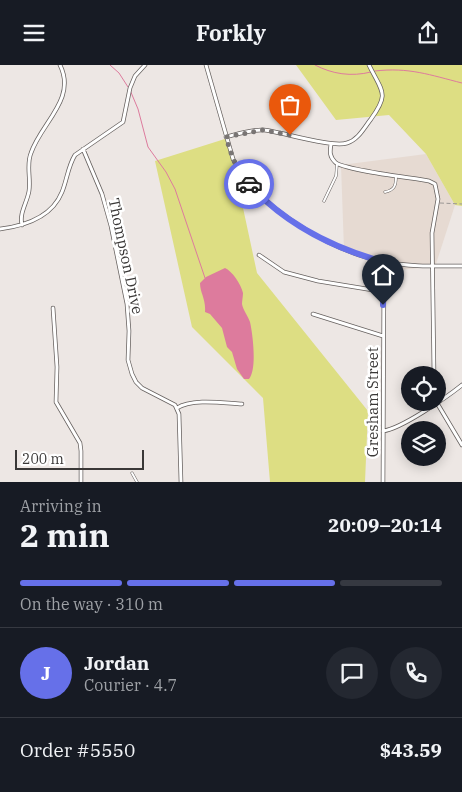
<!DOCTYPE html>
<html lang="en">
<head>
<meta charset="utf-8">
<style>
  body { margin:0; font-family:"IBM Plex Serif",serif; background:#242831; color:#f1f3f6; height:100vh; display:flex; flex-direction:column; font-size:19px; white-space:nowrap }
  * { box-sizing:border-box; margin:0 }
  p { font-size:16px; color:#9ea1a6 }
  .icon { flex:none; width:28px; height:28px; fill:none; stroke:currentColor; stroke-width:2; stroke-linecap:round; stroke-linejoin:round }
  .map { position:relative; height:417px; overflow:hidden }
  .details { display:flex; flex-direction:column; background:#171b24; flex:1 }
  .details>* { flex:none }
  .tools { position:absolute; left:401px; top:301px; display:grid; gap:10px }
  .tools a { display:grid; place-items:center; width:45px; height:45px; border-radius:50%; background:#171b24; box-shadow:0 2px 12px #0003; font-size:25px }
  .scale { position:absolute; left:15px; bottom:12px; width:129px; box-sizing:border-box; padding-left:5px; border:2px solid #3a3837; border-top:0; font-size:14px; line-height:18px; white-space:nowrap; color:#3a3837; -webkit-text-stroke:4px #fff; paint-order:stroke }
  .pin { position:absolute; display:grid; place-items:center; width:42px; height:42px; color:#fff; margin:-51px -21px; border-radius:50% 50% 50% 0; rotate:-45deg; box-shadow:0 0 5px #0007 }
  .pin .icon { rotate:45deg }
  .courier { position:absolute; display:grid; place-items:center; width:50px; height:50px; margin:-25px; border:4px solid #6670e9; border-radius:50%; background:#fff; color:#222; box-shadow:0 1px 6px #0007 }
  .overview em { font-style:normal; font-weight:800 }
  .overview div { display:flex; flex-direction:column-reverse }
  .overview { display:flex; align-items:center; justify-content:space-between; height:85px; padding:0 20px }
  h1 { font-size:32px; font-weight:800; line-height:38px }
  .bar { display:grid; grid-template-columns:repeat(4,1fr); gap:8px 5px; align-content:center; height:60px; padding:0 20px }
  .bar i { height:6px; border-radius:4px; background:#363941 }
  .bar .current { background:#6670e9 }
  .bar p { grid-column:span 4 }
  .line { display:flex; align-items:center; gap:12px; padding:0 20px; border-top:1px solid #363941 }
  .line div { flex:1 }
  .round { display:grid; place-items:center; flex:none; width:52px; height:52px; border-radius:26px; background:#242831 }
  header { display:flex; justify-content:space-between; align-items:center; height:65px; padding:0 20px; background:#171b24; font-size:22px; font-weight:800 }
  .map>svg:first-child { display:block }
</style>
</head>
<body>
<header><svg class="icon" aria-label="menu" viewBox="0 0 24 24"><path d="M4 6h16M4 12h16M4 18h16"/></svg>Forkly<svg class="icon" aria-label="share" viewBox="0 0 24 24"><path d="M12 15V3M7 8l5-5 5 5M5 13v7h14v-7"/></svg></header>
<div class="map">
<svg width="462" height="417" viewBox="0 0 462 417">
  <rect width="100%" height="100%" fill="#ede7e4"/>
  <path fill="#e6dad2" d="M426,89L455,140L435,202L396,205L344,185L341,100Z"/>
  <path fill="#ddde83" d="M296,0H462V141L455,140L426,89L389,50L336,55Z
    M228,73L257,208L368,346L365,417H270L263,333L192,262L155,96Z"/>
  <path fill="#dd7b9d" d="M225,203C232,206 241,219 243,228C243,231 242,236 242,239C243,245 248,251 250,257C253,270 257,305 249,314H244L237,304L232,287L227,282L222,263L210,249L205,247C206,234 200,228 200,218L206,212Z"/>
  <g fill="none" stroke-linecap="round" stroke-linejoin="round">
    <path stroke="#dd7b9d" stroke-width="1" d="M110,0L119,8L128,22
      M315,0C332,9 351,12 371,7
      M375,6C409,2 430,10 462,18
      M130,25L138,44L148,82L166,107L175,124L205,213"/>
    <g stroke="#66615f" stroke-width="3">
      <path id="service" d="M385,127C395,125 396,120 396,111
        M324,136L336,111L337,99
        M132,408L137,417"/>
    </g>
    <g stroke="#66615f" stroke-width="4.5">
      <path id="minor" d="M206,0L233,94C257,143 333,187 385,197C410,202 437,201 462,201
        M226,72C238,69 252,64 264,65C282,67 332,83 347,78C358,75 364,63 371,54C390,28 382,27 369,0
        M331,79C330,86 329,91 335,97C342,105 414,113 429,116L435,119L438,134L432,168L434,310
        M83,84L102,129L111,161L127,239L129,266L128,295L132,309L136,317L142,323L175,340L179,349L181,417
        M22,160C19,148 27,138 29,126C31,113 26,100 31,88C41,58 77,34 60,0
        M0,164C24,161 52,152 62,127C67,115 68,101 75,90L123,57L130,23L135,11L145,0
        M259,190L284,207L318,216L373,225H383
        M53,243L57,302L56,337L80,378L81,386V417
        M313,249L383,271
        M437,338L462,380
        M177,343C192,333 224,338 242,339
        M383,366C401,364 447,332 462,320
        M383,417L384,197"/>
    </g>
    <path stroke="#9b9795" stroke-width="1" stroke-dasharray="4 2.5" stroke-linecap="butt" d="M440,138L462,139"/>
    <use href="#service" stroke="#fff" stroke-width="2"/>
    <use href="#minor" stroke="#fff" stroke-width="3"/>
  </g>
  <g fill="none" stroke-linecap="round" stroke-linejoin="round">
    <path stroke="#797574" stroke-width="5" stroke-dasharray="0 9" d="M249,119C236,105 231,89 226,72L263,65L290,70"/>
    <path stroke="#6670e9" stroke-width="6" d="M249,119C285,159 333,183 384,197L383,240"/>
  </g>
  <g text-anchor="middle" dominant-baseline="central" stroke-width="5" stroke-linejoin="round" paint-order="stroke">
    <g font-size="15" fill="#3a3837" stroke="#fff">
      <text transform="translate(126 191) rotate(78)">Thompson Drive</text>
      <text transform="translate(372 337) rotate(-90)">Gresham Street</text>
    </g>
  </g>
</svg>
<div class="tools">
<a><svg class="icon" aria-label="locate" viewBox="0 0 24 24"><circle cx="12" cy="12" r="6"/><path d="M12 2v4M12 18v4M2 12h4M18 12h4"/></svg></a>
<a><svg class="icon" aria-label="layers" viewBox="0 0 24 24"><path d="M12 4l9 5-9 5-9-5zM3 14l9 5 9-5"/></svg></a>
</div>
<div class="scale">200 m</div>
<div class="pin" style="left:290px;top:70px;background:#ea580c"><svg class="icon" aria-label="bag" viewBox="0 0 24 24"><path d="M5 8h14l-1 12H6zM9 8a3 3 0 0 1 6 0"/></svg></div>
<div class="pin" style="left:383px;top:240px;background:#1f2937"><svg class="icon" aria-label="home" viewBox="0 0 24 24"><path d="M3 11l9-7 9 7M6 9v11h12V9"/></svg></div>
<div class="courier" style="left:249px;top:119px"><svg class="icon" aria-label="car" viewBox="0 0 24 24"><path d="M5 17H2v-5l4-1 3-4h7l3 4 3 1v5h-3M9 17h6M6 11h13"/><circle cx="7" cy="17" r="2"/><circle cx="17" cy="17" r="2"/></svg></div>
</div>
<section class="details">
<div class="overview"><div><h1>2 min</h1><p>Arriving in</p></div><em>20:09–20:14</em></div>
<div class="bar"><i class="current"></i><i class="current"></i><i class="current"></i><i></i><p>On the way · 310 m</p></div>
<div class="line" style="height:90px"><b class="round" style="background:#6670e9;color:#fff">J</b><div><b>Jordan</b><p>Courier · 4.7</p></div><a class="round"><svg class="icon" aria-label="chat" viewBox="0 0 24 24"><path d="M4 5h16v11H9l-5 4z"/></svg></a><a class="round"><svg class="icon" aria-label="phone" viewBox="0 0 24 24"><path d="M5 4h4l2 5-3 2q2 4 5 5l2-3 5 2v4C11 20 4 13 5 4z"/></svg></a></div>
<div class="line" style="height:65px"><div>Order #5550</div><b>$43.59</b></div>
</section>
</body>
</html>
